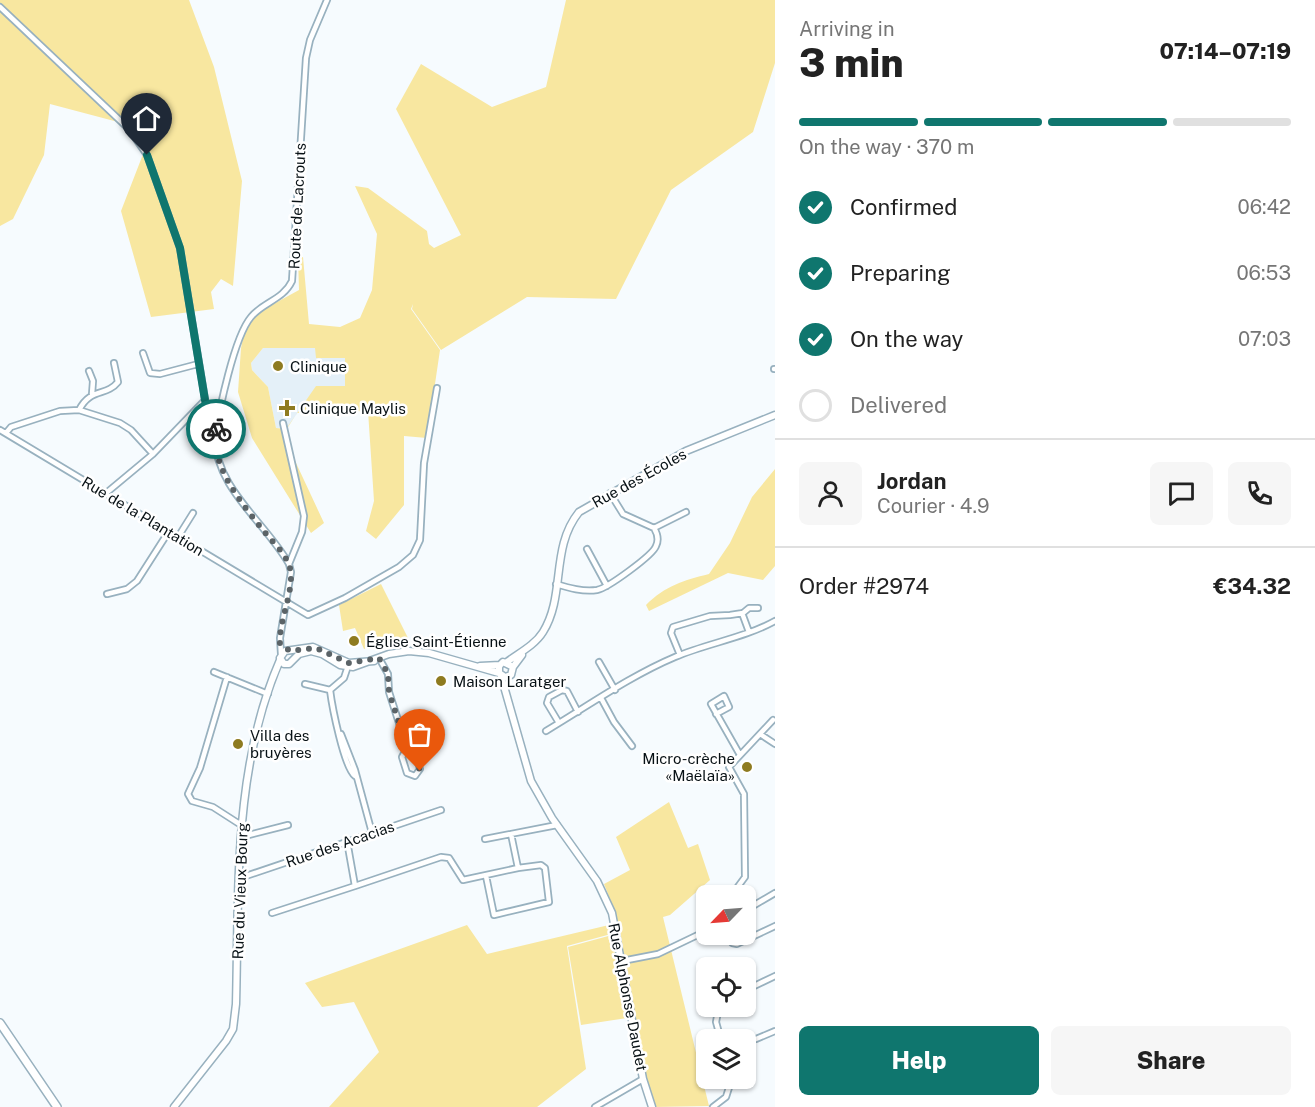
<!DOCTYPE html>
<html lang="en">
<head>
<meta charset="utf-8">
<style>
  body { margin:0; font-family:"Public Sans",sans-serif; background:#f6f6f6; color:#222; height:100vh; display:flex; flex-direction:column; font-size:22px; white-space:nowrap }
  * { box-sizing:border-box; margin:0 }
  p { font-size:20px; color:#767676 }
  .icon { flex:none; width:33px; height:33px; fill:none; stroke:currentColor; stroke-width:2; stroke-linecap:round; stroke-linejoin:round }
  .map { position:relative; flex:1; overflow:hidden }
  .details { display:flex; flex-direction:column; background:#fff; width:540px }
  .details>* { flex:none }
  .needle { width:39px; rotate:245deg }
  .fabs { position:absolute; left:696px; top:885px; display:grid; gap:12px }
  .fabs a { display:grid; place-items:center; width:60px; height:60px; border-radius:9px; background:#fff; box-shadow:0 2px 4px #0004; font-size:30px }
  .pin { position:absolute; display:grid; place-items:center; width:51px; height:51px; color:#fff; margin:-62px -26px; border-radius:50% 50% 50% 0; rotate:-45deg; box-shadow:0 0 6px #0007 }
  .pin .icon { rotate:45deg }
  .courier { position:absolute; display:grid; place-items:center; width:60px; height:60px; margin:-30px; border:4px solid #0f766e; border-radius:50%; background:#fff; color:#222; box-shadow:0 2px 8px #0007 }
  .summary em { font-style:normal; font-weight:800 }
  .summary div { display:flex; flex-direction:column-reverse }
  .summary { display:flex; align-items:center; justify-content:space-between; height:102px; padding:0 24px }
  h1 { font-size:39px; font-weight:800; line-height:45px }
  .bar { display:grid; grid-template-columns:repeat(4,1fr); gap:9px 6px; align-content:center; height:72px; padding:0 24px }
  .bar i { height:8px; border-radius:4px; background:#e0e0e0 }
  .bar .active { background:#0f766e }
  .bar p { grid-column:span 4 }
  .line { display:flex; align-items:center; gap:15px; padding:0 24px; border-top:2px solid #e0e0e0 }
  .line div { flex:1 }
  .round { display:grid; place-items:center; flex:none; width:63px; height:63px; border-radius:9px; background:#f6f6f6 }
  ol { padding:0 24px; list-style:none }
  li { display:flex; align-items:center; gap:18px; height:66px }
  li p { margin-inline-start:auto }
  li .icon { padding:6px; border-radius:50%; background:#0f766e; color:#fff; stroke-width:4 }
  li:last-child { color:#767676 }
  li i { width:33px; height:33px; border:3px solid #e0e0e0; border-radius:50% }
  .button { display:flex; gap:12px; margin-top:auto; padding:12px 24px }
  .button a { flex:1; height:69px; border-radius:9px; background:#0f766e; color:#fff; font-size:24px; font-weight:800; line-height:69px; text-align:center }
  .button a+a { background:#f6f6f6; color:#222 }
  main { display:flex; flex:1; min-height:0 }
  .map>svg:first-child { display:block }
</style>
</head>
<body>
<main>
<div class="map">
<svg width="775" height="1107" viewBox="0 0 775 1107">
  <rect width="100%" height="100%" fill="#f6fbfe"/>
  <path fill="#e4f0f8" d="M263,348H316V358H346L345,387H316L286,429L276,428L268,387L252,370L251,363Z"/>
  <path fill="#f8e7a0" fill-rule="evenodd" d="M0,0H189L214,67L242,181L233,286L221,279L211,292L214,309L151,317L121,211L152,131L50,104L44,155L13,219L0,226Z
    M566,0H775V63L753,132L671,190L616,299L527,297L441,350L412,309L413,304L411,309L440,350L427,438L404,436V505L376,539L366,531L374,501L368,411L297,413L283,435L324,523L311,533L252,438L238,392L241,348L245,328L259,312L299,290L298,257H303L309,324L340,327L360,318L372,290L377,234L355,186L368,188L427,231L429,244L434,248L461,235L396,109L421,64L492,107L546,87ZM263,348H315L316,358H345V386H316L286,429L276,428L268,387L252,370L251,363Z
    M775,469V566L763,580L728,573L649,611L646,605C665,586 684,580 709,574L730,543L752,497Z
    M381,584L409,640L402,643L386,640L364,649L355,628L343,631L339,605Z
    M669,802L688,848L698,844L710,880L670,915L663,917L709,1106L653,1107C626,1035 633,952 604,884L630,870L616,837Z
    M467,925L487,954L609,925L611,934L567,946L586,1069L537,1107H329L379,1052L354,1002L322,1007L305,983Z
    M612,935L627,1018L581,1025L568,947Z"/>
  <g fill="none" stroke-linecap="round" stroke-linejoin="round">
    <g stroke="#98b1bf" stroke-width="8">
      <path id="minor" d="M0,7L129,129L147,155L180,248L207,411L209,420L216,426
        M143,353L150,373L160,374L198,364
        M774,369H775
        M89,371L93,381L92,394
        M79,410C91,387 106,397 118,382L114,363
        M283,423L304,516L302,532L289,564
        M0,430L308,615L345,598L399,567L413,555L420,540L424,463L437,388
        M6,433L11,427L60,411L79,410L120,423L131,430L153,454
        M105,494L153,454L205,400
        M654,528L686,512
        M178,537L193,513
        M587,549L607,586
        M556,584C569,588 583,592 597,590C608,588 653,555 656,546C659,540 657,533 654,528L623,514L610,493
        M107,594L127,589L137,581L169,531
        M742,613L749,632
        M281,654L280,638L291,572L289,564C266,523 215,488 215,437C219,411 234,337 251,317C263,302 283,300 292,281L306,58L310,40L327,0
        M680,655L671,633L673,627L710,616L730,615L743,613L749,608H758
        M379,658L388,674L389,692L407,748L415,753L420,769L415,776L407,773L402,757L407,748
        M599,662L615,690
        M348,666L344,678L330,690C332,706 344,768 355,776
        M214,672L268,694
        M227,677L200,768L188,794L192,801L213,807L241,825
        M305,684L330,690
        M601,698L614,722L632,746
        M716,714L729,707L724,696L711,704L740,755
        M559,723L547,703L549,697L562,690L567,691L578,712
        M546,731C588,706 630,676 675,657C708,643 744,638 775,621
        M341,734L355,770L372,833
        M760,734L775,744
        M241,837L288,825
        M485,839L557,825
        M486,876L494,915L549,902L545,868L541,865L518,868
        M240,878L441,810
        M355,886L441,857L449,858L463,880L518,868L511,834
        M731,896L745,877L744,794L729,767L773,720
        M746,910L775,893
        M272,913L355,886L347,841
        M728,934L732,943L737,944L775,926
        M622,961L658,954L706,931
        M746,990L775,976
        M719,1006L716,1022L721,1040
        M756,1039L775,1031
        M595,1107L643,1079
        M713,1107L726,1097L732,1078"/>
    </g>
    <g stroke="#98b1bf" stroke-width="9">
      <path id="tertiary" d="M374,661L349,663L313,647L285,651L280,658L284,664H289L299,654L311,651L322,654L340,665L353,667L389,654L409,651L429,653L499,673
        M507,662C519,653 535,645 543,632C566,595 550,548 579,512L686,451L775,415
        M480,666L500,665
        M513,667L503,662L499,666V673L505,677L511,675L513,667L522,655
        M501,676L531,781L552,818L597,881L612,913L643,1079L652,1107
        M174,1107L226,1041L233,1029L236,1004C239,888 233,768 280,660"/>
    </g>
    <g stroke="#98b1bf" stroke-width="10">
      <path id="secondary" d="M0,1023L57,1107"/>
    </g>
    <use href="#minor" stroke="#fff" stroke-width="4.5"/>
    <use href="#tertiary" stroke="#fff" stroke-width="6"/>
    <use href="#secondary" stroke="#fff" stroke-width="7"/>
  </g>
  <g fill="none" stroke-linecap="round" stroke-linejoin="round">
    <path stroke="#5b6367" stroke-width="6" stroke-dasharray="0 10.8" d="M216,429C210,468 244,506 267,535C275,544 285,554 289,565C297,586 278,621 280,644L290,651L316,648L349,663L379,658L388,674L389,692L407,748L415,753L420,771"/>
    <path stroke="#0f766e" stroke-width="8" d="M147,155L180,248L205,400L209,420L216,429"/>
  </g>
  <g fill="#8e7b20" stroke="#fff" stroke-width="2">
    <circle cx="278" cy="366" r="6"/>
    <path d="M284 399h6v6h6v6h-6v6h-6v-6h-6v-6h6z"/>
    <circle cx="354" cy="641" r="6"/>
    <circle cx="441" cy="681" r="6"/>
    <circle cx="238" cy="744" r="6"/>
    <circle cx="747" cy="767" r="6"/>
  </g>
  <g text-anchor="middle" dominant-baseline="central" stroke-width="5" stroke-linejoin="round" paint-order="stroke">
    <g font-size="15" fill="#081115" stroke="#fff">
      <text transform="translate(297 206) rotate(-87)">Route de Lacrouts</text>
      <text transform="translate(639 478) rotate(-29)">Rue des Écoles</text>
      <text transform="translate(143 516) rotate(31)">Rue de la Plantation</text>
      <text transform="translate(340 844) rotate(-19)">Rue des Acacias</text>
      <text transform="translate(240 891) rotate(-88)">Rue du Vieux Bourg</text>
      <text transform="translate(628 997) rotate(79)">Rue Alphonse Daudet</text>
    </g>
    <g font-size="15" fill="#081115" stroke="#fff" text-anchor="start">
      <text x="290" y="366">Clinique</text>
      <text x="300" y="408">Clinique Maylis</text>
      <text x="366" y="641">Église Saint-Étienne</text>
      <text x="453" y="681">Maison Laratger</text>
      <text x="250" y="735">Villa des<tspan x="250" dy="17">bruyères</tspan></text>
      <text x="735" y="758" text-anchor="end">Micro-crèche<tspan x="735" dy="17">«Maëlaïa»</tspan></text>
    </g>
  </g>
</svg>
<div class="fabs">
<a><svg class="needle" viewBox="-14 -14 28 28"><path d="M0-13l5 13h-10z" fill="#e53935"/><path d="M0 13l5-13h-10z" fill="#767676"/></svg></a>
<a><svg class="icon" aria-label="locate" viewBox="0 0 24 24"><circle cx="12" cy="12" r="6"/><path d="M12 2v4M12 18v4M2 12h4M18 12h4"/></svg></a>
<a><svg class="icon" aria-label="layers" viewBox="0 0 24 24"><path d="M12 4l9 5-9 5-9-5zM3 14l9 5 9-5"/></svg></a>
</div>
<div class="pin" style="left:420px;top:771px;background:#ea580c"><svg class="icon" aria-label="bag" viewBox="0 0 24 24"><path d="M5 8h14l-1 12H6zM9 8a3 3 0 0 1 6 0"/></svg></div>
<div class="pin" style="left:147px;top:155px;background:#1f2937"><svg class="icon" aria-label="home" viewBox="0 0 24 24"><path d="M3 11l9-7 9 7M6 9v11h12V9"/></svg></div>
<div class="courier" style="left:216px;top:429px"><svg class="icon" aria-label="bike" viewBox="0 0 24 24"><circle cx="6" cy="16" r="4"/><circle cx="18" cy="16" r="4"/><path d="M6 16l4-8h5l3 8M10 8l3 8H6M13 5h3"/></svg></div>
</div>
<section class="details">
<div class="summary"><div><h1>3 min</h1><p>Arriving in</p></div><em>07:14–07:19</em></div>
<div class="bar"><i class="active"></i><i class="active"></i><i class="active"></i><i></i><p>On the way · 370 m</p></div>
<ol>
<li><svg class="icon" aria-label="check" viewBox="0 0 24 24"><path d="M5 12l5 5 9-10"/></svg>Confirmed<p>06:42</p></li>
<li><svg class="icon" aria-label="check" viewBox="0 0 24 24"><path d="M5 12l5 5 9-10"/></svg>Preparing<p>06:53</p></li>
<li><svg class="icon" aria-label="check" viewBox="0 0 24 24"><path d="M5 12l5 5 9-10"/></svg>On the way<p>07:03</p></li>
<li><i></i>Delivered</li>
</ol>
<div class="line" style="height:108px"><a class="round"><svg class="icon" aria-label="person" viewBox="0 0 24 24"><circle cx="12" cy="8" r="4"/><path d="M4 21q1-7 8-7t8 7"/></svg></a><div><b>Jordan</b><p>Courier · 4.9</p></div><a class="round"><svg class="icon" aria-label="chat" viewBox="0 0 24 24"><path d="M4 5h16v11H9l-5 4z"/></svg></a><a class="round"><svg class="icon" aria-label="phone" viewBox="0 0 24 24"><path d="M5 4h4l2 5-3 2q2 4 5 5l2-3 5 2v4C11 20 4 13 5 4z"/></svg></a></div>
<div class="line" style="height:78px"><div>Order #2974</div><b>€34.32</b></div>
<div class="button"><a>Help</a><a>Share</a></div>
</section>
</main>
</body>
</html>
